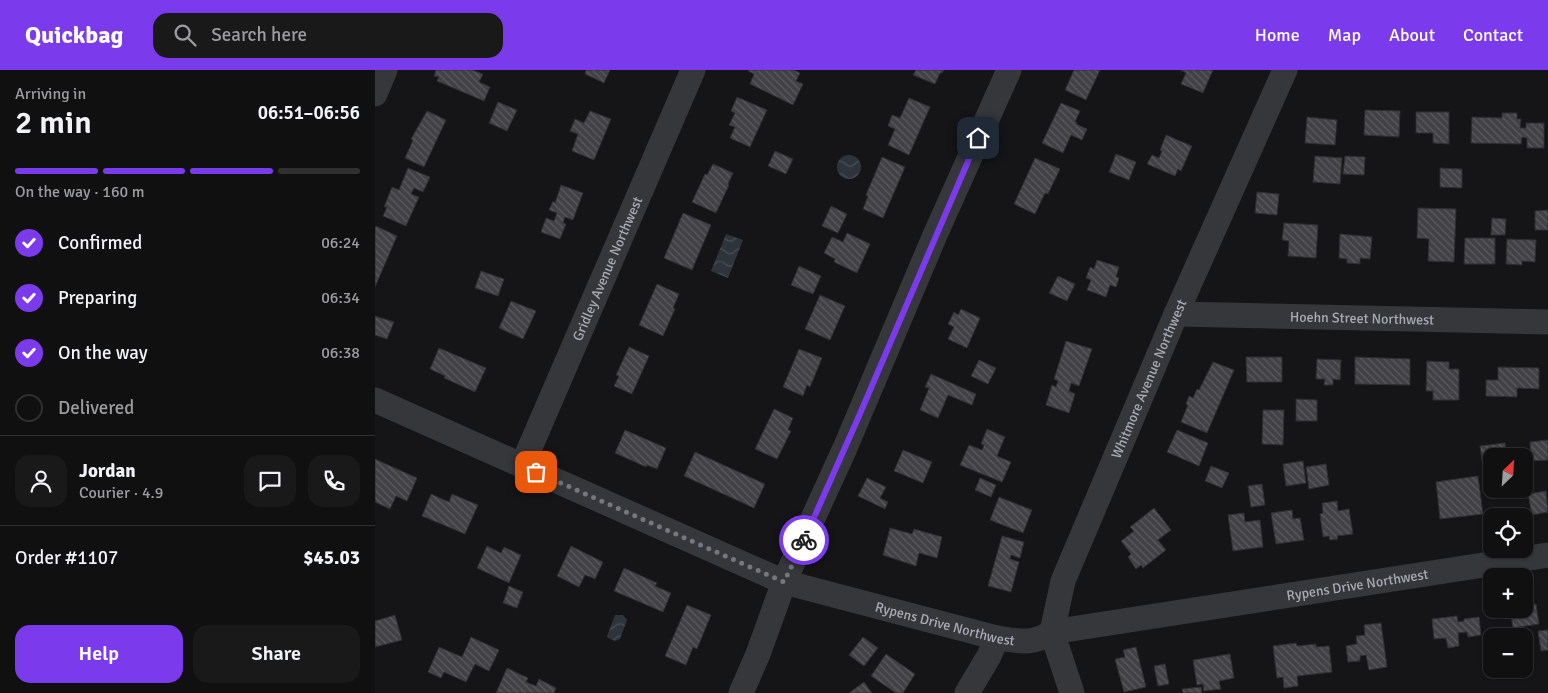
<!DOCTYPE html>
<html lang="en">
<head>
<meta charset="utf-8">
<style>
  body { margin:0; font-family:Signika,sans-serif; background:#19191a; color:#f1f3f6; height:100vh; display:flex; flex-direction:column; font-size:19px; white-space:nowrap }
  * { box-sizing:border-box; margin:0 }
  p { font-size:16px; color:#9c9d9f }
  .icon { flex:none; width:28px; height:28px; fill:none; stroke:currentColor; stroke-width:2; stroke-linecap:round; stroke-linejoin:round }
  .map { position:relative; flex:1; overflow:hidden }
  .sheet { display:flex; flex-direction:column; background:#101011; width:375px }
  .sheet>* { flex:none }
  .needle { width:32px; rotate:25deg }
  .fabs { position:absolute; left:1108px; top:378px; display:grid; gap:10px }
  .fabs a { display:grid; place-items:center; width:50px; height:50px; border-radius:10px; background:#101011; box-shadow:0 1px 4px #0004,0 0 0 1px #303031; font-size:25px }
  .pin { position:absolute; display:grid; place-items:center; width:42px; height:42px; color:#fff; margin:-21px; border-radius:10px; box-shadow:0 2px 8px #0006 }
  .courier { position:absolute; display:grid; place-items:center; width:50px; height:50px; margin:-25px; border:4px solid #7c3aed; border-radius:50%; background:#fff; color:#222; box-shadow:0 1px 6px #0007 }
  .headline em { font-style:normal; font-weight:600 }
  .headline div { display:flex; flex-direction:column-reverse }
  .headline { display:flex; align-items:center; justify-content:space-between; height:85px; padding:0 15px }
  h1 { font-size:32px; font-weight:600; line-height:38px }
  .bar { display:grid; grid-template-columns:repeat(4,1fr); gap:8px 5px; align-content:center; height:60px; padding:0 15px }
  .bar i { height:6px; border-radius:4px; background:#303031 }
  .bar .selected { background:#7c3aed }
  .bar p { grid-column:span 4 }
  .line { display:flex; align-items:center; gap:12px; padding:0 15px; border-top:1px solid #303031 }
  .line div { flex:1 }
  .round { display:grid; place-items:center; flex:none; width:52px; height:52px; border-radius:15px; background:#19191a }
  ol { padding:0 15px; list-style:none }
  li { display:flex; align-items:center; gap:15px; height:55px }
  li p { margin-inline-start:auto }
  li .icon { padding:5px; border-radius:50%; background:#7c3aed; color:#fff; stroke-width:4 }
  li:last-child { color:#9c9d9f }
  li i { width:28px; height:28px; border:2px solid #303031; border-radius:50% }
  .action { display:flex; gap:10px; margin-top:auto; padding:10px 15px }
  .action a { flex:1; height:58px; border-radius:15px; background:#7c3aed; color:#fff; font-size:20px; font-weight:600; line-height:58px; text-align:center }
  .action a+a { background:#19191a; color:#f1f3f6 }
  header { display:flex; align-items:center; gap:30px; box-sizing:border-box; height:70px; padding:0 25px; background:#7c3aed; color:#fff }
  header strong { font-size:24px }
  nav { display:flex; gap:28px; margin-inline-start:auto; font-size:18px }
  .search { width:350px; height:45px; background:#19191a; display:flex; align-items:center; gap:12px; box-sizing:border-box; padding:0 18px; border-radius:15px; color:#9c9d9f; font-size:19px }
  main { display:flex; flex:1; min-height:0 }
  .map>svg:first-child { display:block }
</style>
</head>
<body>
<header>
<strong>Quickbag</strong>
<div class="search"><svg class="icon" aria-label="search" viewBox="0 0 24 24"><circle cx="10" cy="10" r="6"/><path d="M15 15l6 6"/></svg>Search here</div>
<nav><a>Home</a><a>Map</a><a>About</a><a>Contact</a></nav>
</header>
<main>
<section class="sheet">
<div class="headline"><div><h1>2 min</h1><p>Arriving in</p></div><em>06:51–06:56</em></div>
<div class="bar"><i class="selected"></i><i class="selected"></i><i class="selected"></i><i></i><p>On the way · 160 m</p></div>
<ol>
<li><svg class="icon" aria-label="check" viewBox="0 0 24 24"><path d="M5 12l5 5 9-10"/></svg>Confirmed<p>06:24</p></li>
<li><svg class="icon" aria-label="check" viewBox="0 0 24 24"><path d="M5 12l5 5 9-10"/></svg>Preparing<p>06:34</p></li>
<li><svg class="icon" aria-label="check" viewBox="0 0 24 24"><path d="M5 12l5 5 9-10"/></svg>On the way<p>06:38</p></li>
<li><i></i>Delivered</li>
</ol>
<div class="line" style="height:90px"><a class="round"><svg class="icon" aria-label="person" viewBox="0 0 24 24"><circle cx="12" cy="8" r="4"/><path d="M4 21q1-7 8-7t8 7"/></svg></a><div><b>Jordan</b><p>Courier · 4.9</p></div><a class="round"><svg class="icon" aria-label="chat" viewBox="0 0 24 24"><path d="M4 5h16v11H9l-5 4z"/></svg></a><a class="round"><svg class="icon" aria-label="phone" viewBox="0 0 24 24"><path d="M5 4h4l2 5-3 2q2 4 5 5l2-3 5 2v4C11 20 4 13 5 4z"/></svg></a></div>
<div class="line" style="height:65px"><div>Order #1107</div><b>$45.03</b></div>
<div class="action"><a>Help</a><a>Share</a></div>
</section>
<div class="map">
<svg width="1173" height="623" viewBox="0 0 1173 623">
  <defs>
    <pattern id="water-waves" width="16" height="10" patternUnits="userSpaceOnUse" patternTransform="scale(1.25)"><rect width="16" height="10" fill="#2e343c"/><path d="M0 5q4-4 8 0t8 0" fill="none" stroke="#494f56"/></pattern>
    <pattern id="building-back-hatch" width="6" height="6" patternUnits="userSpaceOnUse" patternTransform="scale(1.25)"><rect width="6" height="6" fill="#424246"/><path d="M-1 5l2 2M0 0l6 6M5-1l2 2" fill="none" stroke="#5a5b5e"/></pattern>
  </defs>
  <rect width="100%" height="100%" fill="#151517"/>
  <path fill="url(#water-waves)" d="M462 97a12 12 0 1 1 24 0a12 12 0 1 1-24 0Z
    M351,164L368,170L353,208L336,201Z
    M240,545H248L252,550L245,569L240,571L233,568L232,566Z"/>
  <path fill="url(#building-back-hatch)" stroke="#2f2f32" d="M61,0H97L108,4L104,12L115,17L109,31L62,11L64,7L59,6Z
    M211,0H235L229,13L210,4Z
    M374,0H419L425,3L421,11L428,14L418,35L375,14L379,4L373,1Z
    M541,0H569L567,3H565L560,14L538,5Z
    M699,0H725L711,30L690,20Z
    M805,0H838L828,23L806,14L811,3Z
    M362,27L392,40L375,77L355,68L360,57L354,55L360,43L356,41Z
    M534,28L555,37L534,85L513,75L520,59L513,56L517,45L525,48Z
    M123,32L142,40L132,61L114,53Z
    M686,33L705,41L700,52H702L701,54L712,59L707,70L696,65L688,83L667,73Z
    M990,40L1025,41L1024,67L989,65Z
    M52,41L71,50L49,97L30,88L38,70L36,69Z
    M215,41L236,49L219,90L197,81L203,64L195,61L200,49L209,53Z
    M1041,42H1074V74L1058,73V63H1041Z
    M1127,43H1142V49H1146L1145,58H1151V53H1169V78H1152V68L1147,67L1146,74L1096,73L1097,47L1127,48Z
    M932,47L962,50L960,75L930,73Z
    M791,65L817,76L806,101L803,99L800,106L772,94L777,85L784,88L787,81L785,80Z
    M400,81L418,89L411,104L393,96Z
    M741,84L761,92L754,110L734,102Z
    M940,86L967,88L965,114L938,112Z
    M970,86L990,87L989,105L968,104Z
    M507,87L530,97L508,148L488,139L493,126L491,125Z
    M660,88L685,99L673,124L670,123L660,144L639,134Z
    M338,94L358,103L353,114L354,115L341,143L317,132L330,104L332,105Z
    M33,98L55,107L48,122L39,118L36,124L44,127L31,156L8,146L12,137H9L17,117L24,120Z
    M1065,98L1087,99V118L1065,117Z
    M186,115L208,123L198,150L190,147L188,153L191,154L185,169L166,162L171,148L179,151L182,143L174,140L178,131L180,133Z
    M882,122L904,124L902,145L880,143Z
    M456,136L472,144L463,163L447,156Z
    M1043,138L1081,139L1079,192L1053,191L1054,169L1042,168Z
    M1173,140V160H1160V141Z
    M308,143L336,155L317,200L289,188Z
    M1117,148L1131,149L1130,165H1116Z
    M909,153L943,155L941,188L913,186L914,171L907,170Z
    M1,156L22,166L0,217V158Z
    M472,163L495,174L482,203L459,192L460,189L449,183L457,167L468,172Z
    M965,164L997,167L995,189L985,188V194L972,193V189L964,188Z
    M1090,168H1120V194H1089Z
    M1132,169L1161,170L1160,192L1147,191V195L1131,194Z
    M722,190L744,197L741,207L744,208L741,217L735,215L731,227L712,220L716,210L711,208L715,197L719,199Z
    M424,196L446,206L438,224L416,215Z
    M106,201L129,209L123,226L100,218Z
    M683,206L700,214L692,231L674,223Z
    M282,214L304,224L298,238L300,239L288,266L264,255Z
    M445,225L470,236L455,270L430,259Z
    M136,231L161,241L148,269L124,258Z
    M586,239L605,248L592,278L573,269L579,257L573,254L579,242L583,245Z
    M0,246L19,252L12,269L0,265Z
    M691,271L717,279L704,316L696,313L694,321L700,324L694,343L671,335L677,315L681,317L683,311L679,309Z
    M254,277L274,286L257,324L239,316L244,306L241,305Z
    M64,278L111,298L100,322L69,308L70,306L55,299Z
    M424,279L447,288L435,317L432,315L428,326L408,317Z
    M871,287H907V312H872Z
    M980,287L1035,289V315L980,314Z
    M942,289L966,290L965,310L958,309V315H949L950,309H941Z
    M604,290L621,298L613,314L596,306Z
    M1052,291L1074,292V299H1084V330H1058V321H1051Z
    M838,292L859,300L832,363L806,352L813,335L811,334L814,326L818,328L822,319L824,320Z
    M1123,297L1164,298V319L1142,318V327L1111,326V310H1123Z
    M556,304L601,324L597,335L573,325L563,348L545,340L554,318L550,317Z
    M921,329L942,330V351H921Z
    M399,339L418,348L413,360L416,361L402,389L380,379Z
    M888,340H909L908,375L887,374Z
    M612,359L630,367L622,386L636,392L627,412L585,395L594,375L607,380L609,375L606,374Z
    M250,360L291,378L282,399L272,395L271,397L240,383Z
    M802,360L833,373L824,396L792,382Z
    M1173,370V390L1156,391L1155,372Z
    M1130,373L1132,386H1116V404L1109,405L1105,376Z
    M528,380L557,392L548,413L519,401Z
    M320,382L390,414L379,438L309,406Z
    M0,389L42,408L32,431L21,426L15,439L0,432Z
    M928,391L931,413L911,416L908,394Z
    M951,394L954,415L934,419L931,397Z
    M836,396L854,403L847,418L830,411Z
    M1103,406L1108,444L1065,449L1061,412Z
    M492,408L511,417L505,428L513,432L510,439L483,426Z
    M605,408L621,415L616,427L600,420Z
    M887,414L890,435L876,437L873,416Z
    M1171,421L1173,442L1157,445L1153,424Z
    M56,424L74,432L77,424L103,435L90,464L47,446Z
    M624,427L657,440L648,463L615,450Z
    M962,431L963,441L974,439L978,464L962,466L963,469L955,470L954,466L948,467L945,444L948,443L947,433Z
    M779,438L796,460L783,470L791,480L768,498L766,495L761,499L753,487L756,484L746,471L759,461L755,457Z
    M917,440L918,449L925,448L929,470L901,474L896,443Z
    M869,443L870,452L885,450L888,477L858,481L853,445Z
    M515,458L537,464L539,459L567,467L562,488L544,483L541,496L508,485Z
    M627,466L649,472L645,488L636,485L635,489L644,492L636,522L613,516Z
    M112,476L126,483L129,477L146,485L134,513L102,498Z
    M196,476L228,492L220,509L210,505L204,517L182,506Z
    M249,498L282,513L280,516L296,523L288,542L239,521Z
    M134,516L148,522L142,538L128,533Z
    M1161,534L1164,554L1138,558L1135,539H1149V536Z
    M312,535L336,545L322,579L318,577L311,595L290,586Z
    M20,545L27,570L0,577V551Z
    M1082,546L1083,552L1089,551V549L1104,547L1106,565L1093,567L1092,562L1083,563L1084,576L1073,578L1071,568L1059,569L1057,549Z
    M1006,553L1012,597L994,600L991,585L985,586V591L973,592L971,576L982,574L981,566L990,565L989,555Z
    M1172,560H1173V580L1166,581L1163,561Z
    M96,567L124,580L114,601L100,594L91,612L69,602L66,608L53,602L64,577L87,587Z
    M488,567L503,578L489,596L474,585Z
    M921,573L922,576L941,574V577L954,576L957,602L922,606L923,616L909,618L908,607L902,608L898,576Z
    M761,577L771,617L749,622L740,589L750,587L748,580Z
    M511,584L540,604L528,623H521L496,606Z
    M855,584L859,608L844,611L846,619L829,621L828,614L822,615L818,590Z
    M790,594L794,614L783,616L779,596Z
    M132,598L153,608L151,612L161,616L164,609L181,618L179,623H121Z
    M489,612L497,623H474Z
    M826,617L827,623H808L807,619Z"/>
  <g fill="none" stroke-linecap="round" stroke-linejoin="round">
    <g stroke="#36373b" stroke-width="25">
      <path d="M0,24L10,0"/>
      <path id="s1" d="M801,244L1173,252"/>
      <path id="s2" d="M0,330L409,512L622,568C644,571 658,575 677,562L1173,485"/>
      <path id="s3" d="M147,396L318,0"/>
      <path d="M366,623L383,584L409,512L470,378L560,165L634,0"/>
      <path d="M592,623L614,586L622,568"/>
      <path id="s4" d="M697,623L677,562L688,511L801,244L910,0"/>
    </g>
  </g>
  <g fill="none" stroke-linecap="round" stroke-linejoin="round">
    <path stroke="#75767e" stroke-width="5" stroke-dasharray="0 9" d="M161,402L409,512L429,470"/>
    <path stroke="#7c3aed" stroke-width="6" d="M429,470L484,346L603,68"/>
  </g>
  <g text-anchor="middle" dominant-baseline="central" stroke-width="4.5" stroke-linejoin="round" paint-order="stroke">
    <g font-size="14" fill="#a8abb6" stroke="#101012">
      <text stroke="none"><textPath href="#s3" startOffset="215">Gridley Avenue Northwest</textPath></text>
      <text stroke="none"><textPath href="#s1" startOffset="186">Hoehn Street Northwest</textPath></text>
      <text stroke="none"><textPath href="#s4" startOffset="336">Whitmore Avenue Northwest</textPath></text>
      <text stroke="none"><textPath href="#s2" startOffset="1034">Rypens Drive Northwest</textPath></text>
      <text stroke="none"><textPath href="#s2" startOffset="614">Rypens Drive Northwest</textPath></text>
    </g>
  </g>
</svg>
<div class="fabs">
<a><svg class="needle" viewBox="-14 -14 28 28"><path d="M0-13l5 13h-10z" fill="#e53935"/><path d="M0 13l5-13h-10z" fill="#9c9d9f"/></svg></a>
<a><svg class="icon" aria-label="locate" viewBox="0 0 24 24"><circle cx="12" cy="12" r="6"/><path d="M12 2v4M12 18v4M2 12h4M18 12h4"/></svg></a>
<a>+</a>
<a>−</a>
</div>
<div class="pin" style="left:161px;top:402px;background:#ea580c"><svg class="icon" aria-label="bag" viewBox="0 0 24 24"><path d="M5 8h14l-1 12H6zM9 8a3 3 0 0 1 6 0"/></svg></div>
<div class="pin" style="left:603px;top:68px;background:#1f2937"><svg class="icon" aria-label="home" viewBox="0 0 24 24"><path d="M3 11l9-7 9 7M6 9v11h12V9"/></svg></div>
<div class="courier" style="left:429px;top:470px"><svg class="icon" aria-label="bike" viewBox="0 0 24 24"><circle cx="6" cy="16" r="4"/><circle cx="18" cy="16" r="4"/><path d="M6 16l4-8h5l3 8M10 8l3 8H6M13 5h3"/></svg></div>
</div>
</main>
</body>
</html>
